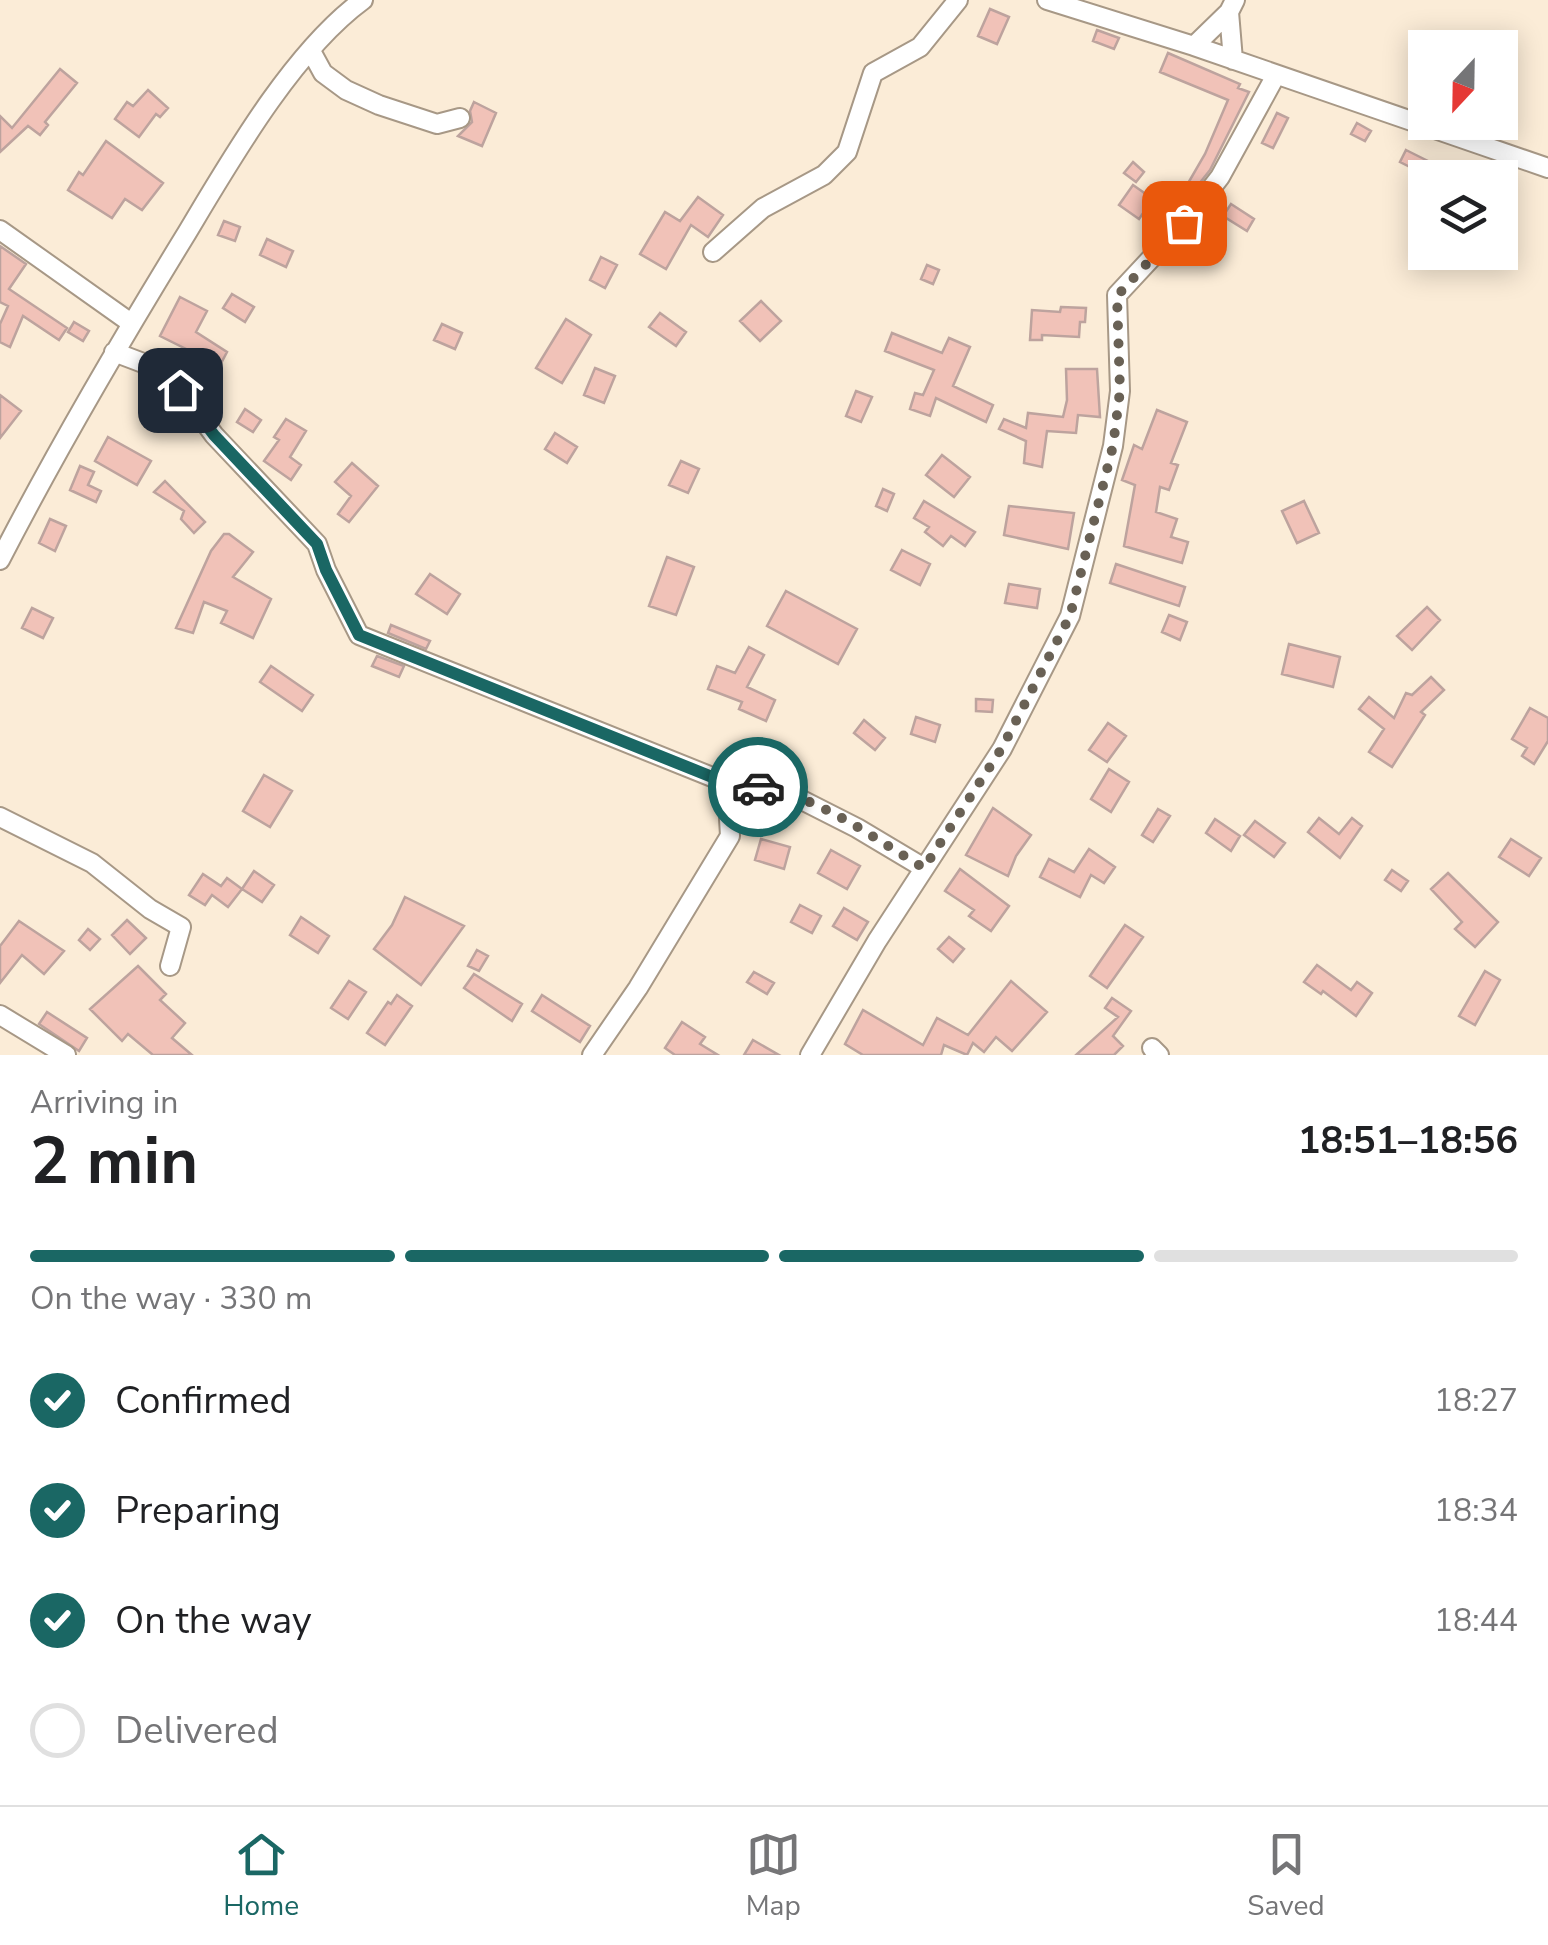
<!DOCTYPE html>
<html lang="en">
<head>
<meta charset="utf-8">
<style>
  body { margin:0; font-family:"Nunito Sans",sans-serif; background:#f6f6f6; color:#202124; height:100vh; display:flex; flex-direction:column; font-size:38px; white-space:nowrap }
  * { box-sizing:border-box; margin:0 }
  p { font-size:32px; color:#757577 }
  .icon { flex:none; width:55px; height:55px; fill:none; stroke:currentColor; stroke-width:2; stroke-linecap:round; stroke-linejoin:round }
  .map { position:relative; height:1055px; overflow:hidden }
  .panel { display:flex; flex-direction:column; background:#fff; flex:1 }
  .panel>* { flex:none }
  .needle { width:65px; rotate:202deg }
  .fabs { position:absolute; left:1408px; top:30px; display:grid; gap:20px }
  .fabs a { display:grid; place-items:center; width:110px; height:110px; border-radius:0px; background:#fff; box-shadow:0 5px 25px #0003; font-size:50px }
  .pin { position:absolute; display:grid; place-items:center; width:85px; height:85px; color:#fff; margin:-42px; border-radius:20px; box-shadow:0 5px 15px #0006 }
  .courier { position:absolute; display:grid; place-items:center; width:100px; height:100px; margin:-50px; border:8px solid #1a6764; border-radius:50%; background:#fff; color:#222; box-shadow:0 2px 12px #0007 }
  .headline em { font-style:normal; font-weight:700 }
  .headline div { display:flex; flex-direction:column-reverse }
  .headline { display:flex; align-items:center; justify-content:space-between; height:170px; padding:0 30px }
  h1 { font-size:65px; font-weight:700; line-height:75px }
  .bar { display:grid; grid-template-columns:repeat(4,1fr); gap:15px 10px; align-content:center; height:120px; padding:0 30px }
  .bar i { height:12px; border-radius:8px; background:#e0e0e0 }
  .bar .on { background:#1a6764 }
  .bar p { grid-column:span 4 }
  ol { padding:0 30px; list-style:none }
  li { display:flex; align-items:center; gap:30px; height:110px }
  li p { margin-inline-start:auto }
  li .icon { padding:10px; border-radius:50%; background:#1a6764; color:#fff; stroke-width:4 }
  li:last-child { color:#757577 }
  li i { width:55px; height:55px; border:5px solid #e0e0e0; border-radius:50% }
  .tabs { display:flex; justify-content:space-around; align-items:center; height:140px; border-top:2px solid #e0e0e0; background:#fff; font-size:28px; color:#757577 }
  .tabs a { display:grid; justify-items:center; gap:5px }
  .tabs .on { color:#1a6764 }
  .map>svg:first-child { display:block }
</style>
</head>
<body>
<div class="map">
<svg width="1548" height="1055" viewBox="0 0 1548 1055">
  <rect width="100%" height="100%" fill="#fbecd7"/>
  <path fill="#f1c2b8" stroke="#bda39e" stroke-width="2.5" d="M990,9L1009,17L997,44L978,36Z
    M1097,30L1119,38L1114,49L1093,41Z
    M1168,53L1240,84L1238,88L1249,92L1210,170L1195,189L1187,185L1205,154L1228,100L1160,72Z
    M60,69L77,83L45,122L48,125L40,135L28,126L0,152V116L12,128Z
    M148,90L168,108L160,117L156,114L139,137L115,119L127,102L133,106Z
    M474,102L496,113L482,146L458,136L472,122L470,111Z
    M1277,113L1288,118L1273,148L1262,143Z
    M1357,123L1371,131L1365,141L1351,134Z
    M106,141L163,183L142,210L125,199L112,218L68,190L79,172L83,175Z
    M1406,150L1424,159L1463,178H1432L1400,162Z
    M1133,162L1144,172L1136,182L1124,173Z
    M1133,185L1153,199L1139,219L1119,205Z
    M698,197L723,215L708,237L691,225L666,269L640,254L665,212L680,221Z
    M1231,204L1254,219L1247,231L1223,216Z
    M224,221L240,227L235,241L218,235Z
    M267,239L293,251L286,267L260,255Z
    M0,246L26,264L9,289L67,328L59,340L23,316L10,347L0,342V324L8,306L0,302Z
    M601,257L617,265L605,288L590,280Z
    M927,265L939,270L933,284L921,279Z
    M232,294L254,307L245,322L223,308Z
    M180,297L207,311L196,332L227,352L218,369L201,360L202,357L160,336Z
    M761,301L781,321L760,341L740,321Z
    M1061,307L1086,308L1085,322H1080L1079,337L1042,335V340H1030L1032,310L1060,312Z
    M660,313L686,332L676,346L649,327Z
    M566,319L591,335L562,383L536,368Z
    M74,322L89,331L83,341L68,332Z
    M442,324L462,333L455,349L434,340Z
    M892,333L942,353L949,338L970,347L953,386L993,405L986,422L936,398L930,416L910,409L915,393L923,395L934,370L885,351Z
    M595,368L615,376L604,403L584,395Z
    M1066,369H1097L1100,417L1078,415L1076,433L1047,431L1042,467L1024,463L1026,441L999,429L1004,419L1026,428L1028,413L1063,417L1067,400Z
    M856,391L872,397L861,422L846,416Z
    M0,395L21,411L0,438Z
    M245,409L261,420L253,432L237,422Z
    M1157,410L1187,422L1171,463L1178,465L1169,490L1160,487L1156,512L1177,519L1171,537L1188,542L1182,563L1124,546L1135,485L1122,480L1134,445L1142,449Z
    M286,419L306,431L290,457L301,465L291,480L264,461L279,440L274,437Z
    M555,433L577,447L567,463L545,449Z
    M108,437L151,461L137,485L95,461Z
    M942,455L970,477L954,497L926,475Z
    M681,461L699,469L688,493L669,485Z
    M352,463L378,486L349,522L338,514L351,496L335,482Z
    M80,466L94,472L88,485L101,491L96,502L70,490Z
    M165,481L205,522L194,533L181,519L184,511L154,492Z
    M883,489L894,494L887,511L876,506Z
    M924,501L975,532L965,546L951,536L943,546L925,532L929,527L914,518Z
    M1304,501L1319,533L1297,543L1282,511Z
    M1009,506L1074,513L1068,549L1004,535Z
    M50,519L66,526L55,551L39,543Z
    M224,534H229L253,552L233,577L271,599L253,638L221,623L227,611L204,602L193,633L176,628L211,551Z
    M902,550L930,564L920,585L891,570Z
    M667,557L694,567L676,615L649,606Z
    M1116,564L1185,587L1179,606L1110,583Z
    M430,574L460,594L447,614L416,594Z
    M1009,584L1040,589L1037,608L1005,603Z
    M786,591L857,629L838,664L767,626Z
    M1427,607L1440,620L1412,650L1397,636Z
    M32,608L53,618L43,638L22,628Z
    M1169,615L1187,622L1180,640L1162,632Z
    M391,625L430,641L426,649L388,633Z
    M1289,644L1340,657L1333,687L1282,674Z
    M749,647L764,655L747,687L775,700L766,721L739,709L742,702L708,689L717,666L735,673Z
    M377,656L404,666L399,677L372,666Z
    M271,666L313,695L302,711L260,682Z
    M1431,677L1444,690L1421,712L1425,715L1392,767L1369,752L1384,729L1359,709L1369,697L1394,718L1406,693L1412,695Z
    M976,699L993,700L992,712L976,711Z
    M1530,708L1548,718V741L1534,764L1522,756L1527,748L1512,739Z
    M916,717L940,725L935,742L911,734Z
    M864,720L885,738L875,750L854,733Z
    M1108,723L1126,736L1107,762L1089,750Z
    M1109,769L1129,782L1111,812L1091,799Z
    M264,775L292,791L270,827L243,811Z
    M993,808L1031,835L1016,856L1008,876L966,855Z
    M1158,809L1170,816L1153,842L1142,835Z
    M1319,818L1339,834L1352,818L1362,826L1340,858L1308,832Z
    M1215,819L1240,836L1231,851L1206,833Z
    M1255,821L1285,843L1274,857L1244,835Z
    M761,839L790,847L784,869L755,860Z
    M1511,839L1541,858L1529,876L1499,857Z
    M1089,849L1115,867L1104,883L1091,875L1080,897L1040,877L1049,859L1074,872Z
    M831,850L860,866L847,889L818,873Z
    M960,869L1009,906L991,931L969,916L974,910L945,891Z
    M1392,870L1408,881L1401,891L1385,880Z
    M254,871L274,885L262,902L242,889Z
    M1448,873L1498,922L1475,947L1455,929L1462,922L1431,889Z
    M203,874L221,886L227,878L242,889L228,907L212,895L205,905L189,895Z
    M405,897L464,926L421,985L374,949L392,925Z
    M800,905L821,916L812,933L791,922Z
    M844,908L868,922L857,940L833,926Z
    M301,917L329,936L318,953L290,935Z
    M127,920L146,938L130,954L112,935Z
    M19,921L64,951L44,974L22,955L0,983V946Z
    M1125,925L1143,937L1107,988L1090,976Z
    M88,929L100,939L90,950L79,940Z
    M949,937L964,949L953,962L938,949Z
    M477,950L488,956L479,971L468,966Z
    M1317,965L1351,990L1357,982L1372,993L1356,1016L1323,991L1321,994L1304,982Z
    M138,966L166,994L160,1000L185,1023L172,1038L192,1055H153L128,1034L122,1041L90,1009Z
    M1485,971L1500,980L1475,1025L1459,1016Z
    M754,972L774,983L767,994L747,982Z
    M474,974L522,1004L512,1021L464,988Z
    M349,981L366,992L348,1019L331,1008Z
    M1011,981L1047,1012L1012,1051L996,1037L984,1052L973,1043L967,1055L944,1045L941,1055H863L845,1044L863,1010L923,1045L937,1018L968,1035Z
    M397,995L412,1006L385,1045L367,1033L388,1002L391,1004Z
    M542,995L590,1026L580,1042L532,1011Z
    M1112,998L1131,1011L1113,1036L1123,1046L1114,1055H1076L1118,1017L1105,1008Z
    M47,1012L87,1038L79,1051L39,1024Z
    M682,1022L705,1037L700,1044L718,1055H675L665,1048Z
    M753,1040L779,1055H744Z"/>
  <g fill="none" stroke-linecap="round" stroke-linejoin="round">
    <g stroke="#a79886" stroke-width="22">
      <path id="minor" d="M1047,0L1194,46L1548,168
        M1229,12L1233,60
        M1194,46L1229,12L1235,0
        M311,51L323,73L346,90L379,105L437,124L460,118
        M0,230L131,323
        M713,252L763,208L824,175L847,152L873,73L920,47L958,0
        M114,352L151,366L181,390L214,435L317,544L326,570L359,635L727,783L784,791L857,828L924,868
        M0,560C57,449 120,342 185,236C230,161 292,52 363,0
        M0,817L92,863L150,909L181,927L170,966
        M0,1015L66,1055
        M1152,1048L1159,1055
        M592,1055L638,988L730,836L727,783
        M810,1055L877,941L1002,749L1070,616L1113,446L1120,391L1117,295L1184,223L1220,177L1276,75"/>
    </g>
    <use href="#minor" stroke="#fff" stroke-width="18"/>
  </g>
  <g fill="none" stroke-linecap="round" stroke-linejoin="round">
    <path stroke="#696155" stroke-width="10" stroke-dasharray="0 18" d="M758,787C817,795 873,838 924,868L1002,748L1070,616L1113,446L1120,391L1117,296L1184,223"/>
    <path stroke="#1a6764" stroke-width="12" d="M180,390L214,435L317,544L326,570L359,635L727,783L758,787"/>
  </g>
</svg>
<div class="fabs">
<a><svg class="needle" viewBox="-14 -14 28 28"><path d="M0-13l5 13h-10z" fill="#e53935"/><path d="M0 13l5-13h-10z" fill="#757577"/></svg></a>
<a><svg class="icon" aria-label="layers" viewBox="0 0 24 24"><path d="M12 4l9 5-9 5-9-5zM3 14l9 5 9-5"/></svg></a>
</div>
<div class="pin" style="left:1184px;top:223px;background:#ea580c"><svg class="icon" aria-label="bag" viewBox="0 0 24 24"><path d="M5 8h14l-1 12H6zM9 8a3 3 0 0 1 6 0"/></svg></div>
<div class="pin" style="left:180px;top:390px;background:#1f2937"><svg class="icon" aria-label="home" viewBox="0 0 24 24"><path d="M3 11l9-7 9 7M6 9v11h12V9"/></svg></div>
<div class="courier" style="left:758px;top:787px"><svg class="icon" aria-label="car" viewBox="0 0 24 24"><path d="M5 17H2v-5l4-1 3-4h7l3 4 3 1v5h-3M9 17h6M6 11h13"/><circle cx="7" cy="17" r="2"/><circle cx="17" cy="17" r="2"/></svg></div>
</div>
<section class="panel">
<div class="headline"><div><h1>2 min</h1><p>Arriving in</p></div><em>18:51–18:56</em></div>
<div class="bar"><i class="on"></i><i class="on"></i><i class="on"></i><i></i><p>On the way · 330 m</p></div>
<ol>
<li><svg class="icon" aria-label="check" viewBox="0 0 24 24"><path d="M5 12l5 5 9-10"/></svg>Confirmed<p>18:27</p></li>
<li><svg class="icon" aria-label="check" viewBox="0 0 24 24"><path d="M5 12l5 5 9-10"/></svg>Preparing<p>18:34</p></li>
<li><svg class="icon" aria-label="check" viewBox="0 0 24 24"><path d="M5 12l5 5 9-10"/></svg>On the way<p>18:44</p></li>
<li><i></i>Delivered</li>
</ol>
</section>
<nav class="tabs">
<a class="on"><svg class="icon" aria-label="home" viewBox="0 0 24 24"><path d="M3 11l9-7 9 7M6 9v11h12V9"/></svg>Home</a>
<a><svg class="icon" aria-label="map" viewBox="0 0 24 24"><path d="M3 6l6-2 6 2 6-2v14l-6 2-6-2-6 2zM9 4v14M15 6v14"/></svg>Map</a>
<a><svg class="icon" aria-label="saved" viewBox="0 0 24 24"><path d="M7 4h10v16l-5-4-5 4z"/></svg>Saved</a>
</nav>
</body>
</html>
